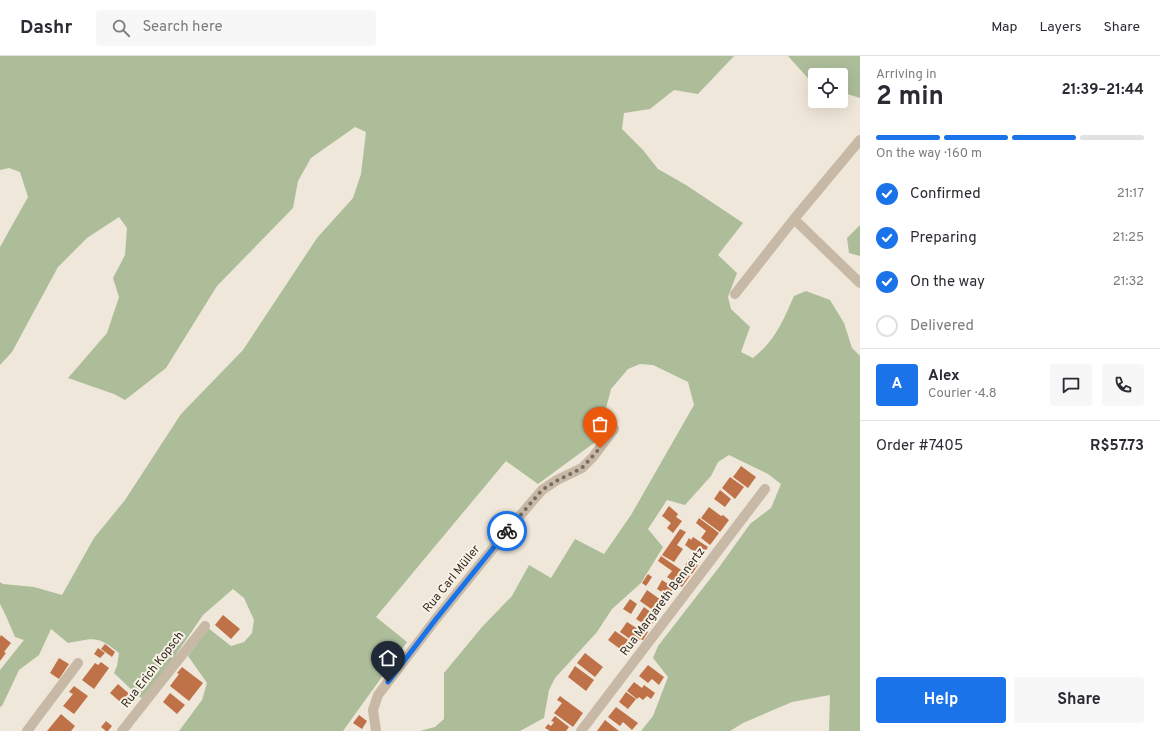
<!DOCTYPE html>
<html lang="en">
<head>
<meta charset="utf-8">
<style>
  body { margin:0; font-family:Overpass,sans-serif; background:#f7f7f7; color:#2b2b33; height:100vh; display:flex; flex-direction:column; font-size:15px; white-space:nowrap }
  * { box-sizing:border-box; margin:0 }
  p { font-size:13px; color:#7c7c81 }
  .icon { flex:none; width:22px; height:22px; fill:none; stroke:currentColor; stroke-width:2; stroke-linecap:round; stroke-linejoin:round }
  .map { position:relative; flex:1; overflow:hidden }
  .panel { display:flex; flex-direction:column; background:#fff; width:300px }
  .panel>* { flex:none }
  .tools { position:absolute; left:808px; top:12px; display:grid; gap:8px }
  .tools a { display:grid; place-items:center; width:40px; height:40px; border-radius:4px; background:#fff; box-shadow:0 4px 16px #0002; font-size:20px }
  .pin { position:absolute; display:grid; place-items:center; width:34px; height:34px; color:#fff; margin:-41px -17px; border-radius:50% 50% 50% 0; rotate:-45deg; box-shadow:0 0 4px #0007 }
  .pin .icon { rotate:45deg }
  .courier { position:absolute; display:grid; place-items:center; width:40px; height:40px; margin:-20px; border:3px solid #1a73e8; border-radius:50%; background:#fff; color:#222; box-shadow:0 1px 5px #0007 }
  .headline em { font-style:normal; font-weight:700 }
  .headline div { display:flex; flex-direction:column-reverse }
  .headline { display:flex; align-items:center; justify-content:space-between; height:68px; padding:0 16px }
  h1 { font-size:26px; font-weight:700; line-height:30px }
  .bar { display:grid; grid-template-columns:repeat(4,1fr); gap:6px 4px; align-content:center; height:48px; padding:0 16px }
  .bar i { height:5px; border-radius:3px; background:#e1e1e2 }
  .bar .current { background:#1a73e8 }
  .bar p { grid-column:span 4 }
  .line { display:flex; align-items:center; gap:10px; padding:0 16px; border-top:1px solid #e1e1e2 }
  .line div { flex:1 }
  .round { display:grid; place-items:center; flex:none; width:42px; height:42px; border-radius:4px; background:#f7f7f7 }
  ol { padding:0 16px; list-style:none }
  li { display:flex; align-items:center; gap:12px; height:44px }
  li p { margin-inline-start:auto }
  li .icon { padding:4px; border-radius:50%; background:#1a73e8; color:#fff; stroke-width:4 }
  li:last-child { color:#7c7c81 }
  li i { width:22px; height:22px; border:2px solid #e1e1e2; border-radius:50% }
  .cta { display:flex; gap:8px; margin-top:auto; padding:8px 16px }
  .cta a { flex:1; height:46px; border-radius:4px; background:#1a73e8; color:#fff; font-size:16px; font-weight:700; line-height:46px; text-align:center }
  .cta a+a { background:#f7f7f7; color:#2b2b33 }
  header { display:flex; align-items:center; gap:24px; box-sizing:border-box; height:56px; padding:0 20px; background:#fff; border-bottom:1px solid #e1e1e2 }
  header strong { font-size:19px }
  nav { display:flex; gap:22px; margin-inline-start:auto; font-size:14px }
  .search { width:280px; height:36px; background:#f7f7f7; display:flex; align-items:center; gap:10px; box-sizing:border-box; padding:0 14px; border-radius:4px; color:#7c7c81; font-size:15px }
  main { display:flex; flex:1; min-height:0 }
  .map>svg:first-child { display:block }
</style>
</head>
<body>
<header>
<strong>Dashr</strong>
<div class="search"><svg class="icon" aria-label="search" viewBox="0 0 24 24"><circle cx="10" cy="10" r="6"/><path d="M15 15l6 6"/></svg>Search here</div>
<nav><a>Map</a><a>Layers</a><a>Share</a></nav>
</header>
<main>
<div class="map">
<svg width="860" height="675" viewBox="0 0 860 675">
  <rect width="100%" height="100%" fill="#efe7d9"/>
  <path fill="#adbd9a" d="M0,0H734L698,38L674,34L650,53L624,57L622,73L643,94L658,113L686,129L743,167L718,199L737,217L728,241L731,253L750,271L741,296L753,302C775,285 783,265 794,240L806,235L830,244L844,267L852,292L860,300V675H829L830,639L792,646L743,667L730,675H641L653,660L668,621L653,602L658,590L720,510L750,468L771,452L781,428L768,418L729,399L718,406L711,420L685,449L667,444L648,473L663,491L641,527L612,553L597,576L555,622L549,634L544,662L520,675H420L435,671L444,663V617L482,571L512,540L529,509L551,522L575,483L604,498L631,459L694,349L688,326L653,309L640,308L628,313L611,333L598,384L538,428L506,405L376,561L407,586L343,675H179L202,644L207,627L188,600L208,572L231,590L244,586L252,577L254,564L244,542L233,533L203,559L160,622L142,642L138,640L114,617L117,610L119,597C97,579 95,582 68,587L51,573L39,599L19,614L2,650L0,651V614L24,584L15,581L6,560L0,548V526L3,528L34,531L62,539L94,482L125,444L181,358L243,294L317,182L353,142L361,118L366,76L355,71L311,102L298,125L293,152L217,230L166,312L125,344L114,338L68,322L107,277L119,241L113,222L125,199L127,172L119,161L87,182L58,211L12,296L0,309V191L28,141L20,116L9,112L0,114Z
    M788,0H860V42L841,36V19H815V30Z
    M860,169V200L849,197L847,182Z"/>
  <path fill="#bf7247" d="M741,410L756,421L748,432L733,421Z
    M730,421L744,431L735,443L722,432Z
    M720,434L731,443L725,451L714,443Z
    M669,450L678,458L676,461L682,465L673,477L667,472L671,467L662,460Z
    M709,451L721,460L723,459L729,464L720,476L701,462Z
    M699,462L719,477L710,489L701,482L706,475L696,467Z
    M680,473L686,476L677,489L683,493L674,506L662,499Z
    M693,481L708,491L701,501L685,489L689,482L691,484Z
    M661,500L690,520L682,531L667,521L672,515L658,505Z
    M689,503L698,509L692,518L683,512Z
    M648,518L652,521L646,530L642,527Z
    M662,524L674,532L668,540L657,533Z
    M647,534L661,544L654,555L640,545Z
    M630,543L637,548L631,558L623,553Z
    M644,551L657,561L651,570L649,568L647,570L636,563Z
    M223,559L240,573L231,583L215,569Z
    M627,566L638,573L640,571L648,576L643,584L640,583L637,588L620,576Z
    M615,575L634,588L627,598L608,584Z
    M1,579L11,587L4,596L6,597L0,605V581Z
    M105,588L115,596L112,601L101,593Z
    M98,592L105,597L100,602L94,598Z
    M585,597L603,611L595,621L577,607Z
    M59,602L69,608L59,623L50,617Z
    M101,606L109,612L94,633L82,624L95,607L98,609Z
    M648,609L664,621L659,629L652,623L648,627L639,620Z
    M575,610L594,624L586,635L568,621Z
    M182,611L203,627L189,645L170,630L179,618L177,617Z
    M634,626L642,632L644,629L655,637L651,643L647,640L643,644L639,641L637,643L627,635Z
    M118,628L134,642L126,651L110,637Z
    M74,630L88,640L74,658L63,650L73,638L69,636Z
    M626,636L636,643L628,653L619,646Z
    M170,637L185,649L177,658L163,646Z
    M560,640L583,657L573,671L554,657L562,647L557,644Z
    M616,651L638,667L632,674L623,666L620,670L608,661Z
    M61,658L75,670L71,675H47Z
    M359,659L367,665L362,673L353,667Z
    M555,660L569,671L566,675H550L545,672L548,668L551,670L554,666L551,665Z
    M605,664L619,675H597Z
    M106,665L112,670L108,675H106L101,671Z"/>
  <g fill="none" stroke-linecap="round" stroke-linejoin="round">
    <path stroke="#c7b9a6" stroke-width="10" d="M794,163L860,227
      M735,238L794,163L860,84
      M27,675L78,607
      M122,675L205,570
      M376,675L373,654L378,639L436,563L512,469L542,434L557,424L582,412L593,401L614,373
      M581,675L765,433"/>
  </g>
  <g fill="none" stroke-linecap="round" stroke-linejoin="round">
    <path stroke="#756d65" stroke-width="4" stroke-dasharray="0 7.2" d="M507,475L542,434L558,424L582,412L600,392"/>
    <path stroke="#1a73e8" stroke-width="5" d="M388,626L436,563L507,475"/>
  </g>
  <g text-anchor="middle" dominant-baseline="central" stroke-width="4" stroke-linejoin="round" paint-order="stroke">
    <g font-size="12" fill="#332c26" stroke="#f8f1e5">
      <text transform="translate(452 523) rotate(-51)">Rua Carl Müller</text>
      <text transform="translate(663 546) rotate(-53)">Rua Margareth Bennertz</text>
      <text transform="translate(153 614) rotate(-52)">Rua Erich Kopsch</text>
    </g>
  </g>
</svg>
<div class="tools">
<a><svg class="icon" aria-label="locate" viewBox="0 0 24 24"><circle cx="12" cy="12" r="6"/><path d="M12 2v4M12 18v4M2 12h4M18 12h4"/></svg></a>
</div>
<div class="pin" style="left:600px;top:392px;background:#ea580c"><svg class="icon" aria-label="bag" viewBox="0 0 24 24"><path d="M5 8h14l-1 12H6zM9 8a3 3 0 0 1 6 0"/></svg></div>
<div class="pin" style="left:388px;top:626px;background:#1f2937"><svg class="icon" aria-label="home" viewBox="0 0 24 24"><path d="M3 11l9-7 9 7M6 9v11h12V9"/></svg></div>
<div class="courier" style="left:507px;top:475px"><svg class="icon" aria-label="bike" viewBox="0 0 24 24"><circle cx="6" cy="16" r="4"/><circle cx="18" cy="16" r="4"/><path d="M6 16l4-8h5l3 8M10 8l3 8H6M13 5h3"/></svg></div>
</div>
<section class="panel">
<div class="headline"><div><h1>2 min</h1><p>Arriving in</p></div><em>21:39–21:44</em></div>
<div class="bar"><i class="current"></i><i class="current"></i><i class="current"></i><i></i><p>On the way · 160 m</p></div>
<ol>
<li><svg class="icon" aria-label="check" viewBox="0 0 24 24"><path d="M5 12l5 5 9-10"/></svg>Confirmed<p>21:17</p></li>
<li><svg class="icon" aria-label="check" viewBox="0 0 24 24"><path d="M5 12l5 5 9-10"/></svg>Preparing<p>21:25</p></li>
<li><svg class="icon" aria-label="check" viewBox="0 0 24 24"><path d="M5 12l5 5 9-10"/></svg>On the way<p>21:32</p></li>
<li><i></i>Delivered</li>
</ol>
<div class="line" style="height:72px"><b class="round" style="background:#1a73e8;color:#fff">A</b><div><b>Alex</b><p>Courier · 4.8</p></div><a class="round"><svg class="icon" aria-label="chat" viewBox="0 0 24 24"><path d="M4 5h16v11H9l-5 4z"/></svg></a><a class="round"><svg class="icon" aria-label="phone" viewBox="0 0 24 24"><path d="M5 4h4l2 5-3 2q2 4 5 5l2-3 5 2v4C11 20 4 13 5 4z"/></svg></a></div>
<div class="line" style="height:52px"><div>Order #7405</div><b>R$57.73</b></div>
<div class="cta"><a>Help</a><a>Share</a></div>
</section>
</main>
</body>
</html>
